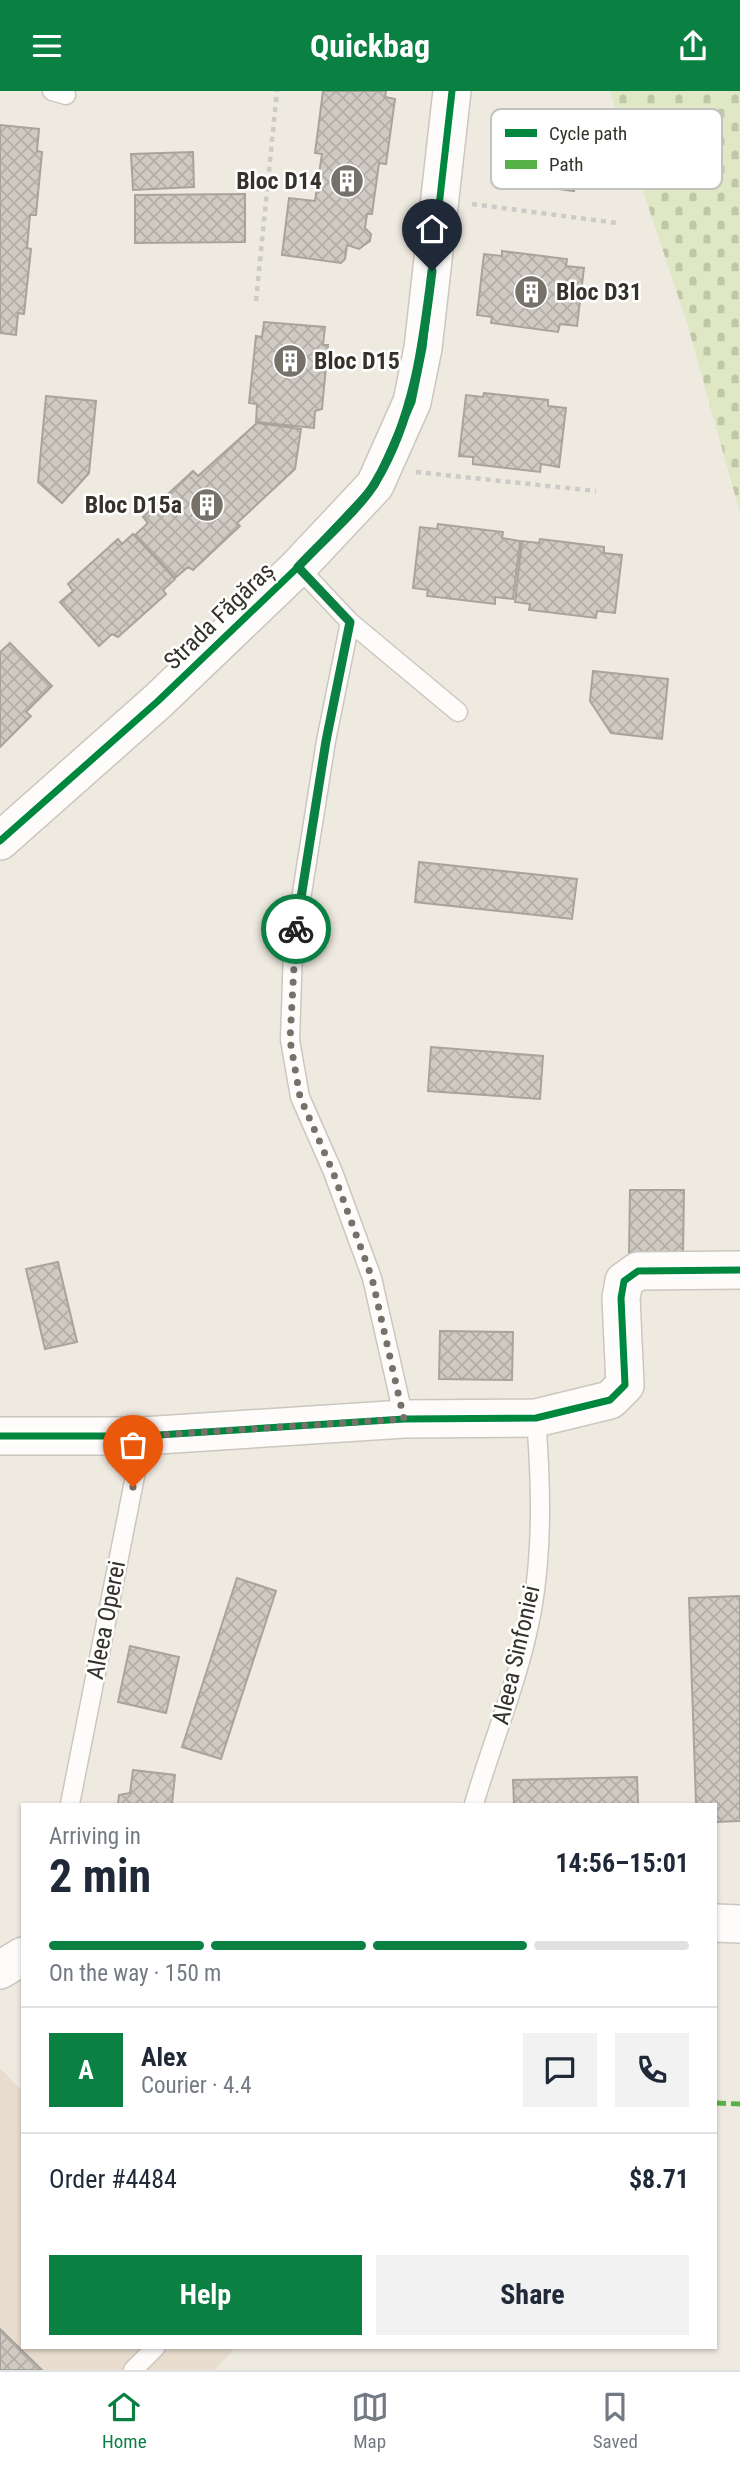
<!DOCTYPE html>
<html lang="en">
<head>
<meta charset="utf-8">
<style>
  body { margin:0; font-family:"Roboto Condensed",sans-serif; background:#f2f2f3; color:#1f2937; height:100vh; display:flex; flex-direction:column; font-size:26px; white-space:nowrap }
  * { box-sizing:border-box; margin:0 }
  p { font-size:23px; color:#747a83 }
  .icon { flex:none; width:38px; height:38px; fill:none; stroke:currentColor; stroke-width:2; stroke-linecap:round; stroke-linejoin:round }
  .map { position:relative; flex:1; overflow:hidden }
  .details { position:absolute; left:21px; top:1712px; width:696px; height:546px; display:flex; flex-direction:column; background:#fff; border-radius:0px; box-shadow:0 2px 5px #0004 }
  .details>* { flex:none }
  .pin { position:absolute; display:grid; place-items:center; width:60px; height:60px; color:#fff; margin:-72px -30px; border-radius:50% 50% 50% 0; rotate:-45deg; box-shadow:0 0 7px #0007 }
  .pin .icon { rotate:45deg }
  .courier { position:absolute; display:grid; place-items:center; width:70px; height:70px; margin:-35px; border:5px solid #0b8043; border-radius:50%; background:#fff; color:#222; box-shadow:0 2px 9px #0007 }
  .summary em { font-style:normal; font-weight:700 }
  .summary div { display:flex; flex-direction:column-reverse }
  .summary { display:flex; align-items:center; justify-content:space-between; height:119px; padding:0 28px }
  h1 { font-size:46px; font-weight:700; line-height:52px }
  .bar { display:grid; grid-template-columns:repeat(4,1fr); gap:10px 7px; align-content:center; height:84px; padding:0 28px }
  .bar i { height:9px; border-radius:5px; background:#e0e1e3 }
  .bar .selected { background:#0b8043 }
  .bar p { grid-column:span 4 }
  .line { display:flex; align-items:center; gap:18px; padding:0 28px; border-top:2px solid #e0e1e3 }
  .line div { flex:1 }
  .round { display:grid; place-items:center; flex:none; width:74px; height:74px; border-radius:0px; background:#f2f2f3 }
  .primary-button { display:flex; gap:14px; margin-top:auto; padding:14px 28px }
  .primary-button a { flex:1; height:80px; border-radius:0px; background:#0b8043; color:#fff; font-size:28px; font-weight:700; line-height:80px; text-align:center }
  .primary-button a+a { background:#f2f2f3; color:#1f2937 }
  header { display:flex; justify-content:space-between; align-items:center; height:91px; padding:0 28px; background:#0b8043; color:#fff; font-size:32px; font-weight:700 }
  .menu { display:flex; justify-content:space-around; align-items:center; height:98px; border-top:2px solid #e0e1e3; background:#fff; font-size:19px; color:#747a83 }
  .menu a { display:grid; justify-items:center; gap:4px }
  .menu .selected { color:#0b8043 }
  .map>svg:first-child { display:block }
</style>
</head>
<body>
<header><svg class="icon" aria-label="menu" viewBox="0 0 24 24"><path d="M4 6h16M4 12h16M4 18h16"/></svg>Quickbag<svg class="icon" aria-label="share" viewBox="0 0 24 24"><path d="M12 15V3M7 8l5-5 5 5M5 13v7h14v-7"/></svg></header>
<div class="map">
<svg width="740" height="2279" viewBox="0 0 740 2279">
  <defs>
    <pattern id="cemetery-stones" width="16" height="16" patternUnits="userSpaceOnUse" patternTransform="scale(1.75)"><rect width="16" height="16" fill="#dfe7c4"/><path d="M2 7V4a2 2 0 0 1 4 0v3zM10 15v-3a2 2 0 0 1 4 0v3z" fill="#c0c7a9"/></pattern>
    <pattern id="building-cross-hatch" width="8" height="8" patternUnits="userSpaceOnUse" patternTransform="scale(1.75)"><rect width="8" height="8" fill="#cfcac2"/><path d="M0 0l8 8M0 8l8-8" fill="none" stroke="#b2aea7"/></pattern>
  </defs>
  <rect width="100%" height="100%" fill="#efeae0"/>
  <path fill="#e9ddcf" d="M0,1977L23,2001V2256H236L214,2279H0Z"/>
  <path fill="url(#cemetery-stones)" d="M610,0H740V422L687,232Z"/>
  <path fill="url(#building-cross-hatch)" stroke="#a8a39c" stroke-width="2" d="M323,0H386L385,6L395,8L386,73L379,72L372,123H367L365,137L371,143L370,150L359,158L347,154L345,168L341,172L282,164L289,107L315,110L322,63L315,62Z
    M517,20L582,27L581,34L600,36L592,94L575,92L574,100L507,91V85L492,83L500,22L517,24Z
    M0,34L39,38L37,60L42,61L36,124H30L27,157L31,158L24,223L18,222L16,244L0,242Z
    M193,61L194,96L133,99L131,63Z
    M245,103V151L135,152V104Z
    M502,160L567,168L566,175L584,177L577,235L560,233L558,241L491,232L492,226L477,224L484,163L502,165Z
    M264,231L325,236L323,254H328L322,318L315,320L314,337L256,331L257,313L249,312L256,245L262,246Z
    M484,302L548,309V315L566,317L559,376L541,373L540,381L473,373V366L459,365L466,304L483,306Z
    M46,305L96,310L89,382L62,412L38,391Z
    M257,332L301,338L295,378L237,432L240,435L193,479L188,476L175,487L135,444L148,432L143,426L193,380L198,385Z
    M438,433L503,441L502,447L520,450L513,508L495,506V513L427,505L428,499L413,497L420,436L437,438Z
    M133,443L175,488L163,499L166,503L118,546L112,543L99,555L60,511L73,500L68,493L118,448L122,453Z
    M540,448L604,456V462L622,464L615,522L597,520L596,527L529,519L530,513L515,511L522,450L539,452Z
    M10,552L52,595L26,621L31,625L0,656V561Z
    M593,580L668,588L662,648L611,642L590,610Z
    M419,771L577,788L572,828L415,811Z
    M431,956L543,965L540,1008L428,1000Z
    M630,1099H684L683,1164H629Z
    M58,1171L77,1251L45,1258L26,1178Z
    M440,1240L513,1241L512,1289L439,1288Z
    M237,1487L276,1500L221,1668L182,1656Z
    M740,1505V1730L716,1731V1713H696L689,1507Z
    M130,1555L179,1566L166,1622L118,1611Z
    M133,1679L175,1684L172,1713H118L119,1704L130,1702Z
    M637,1686L638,1713H514L513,1689Z
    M0,2238L42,2279H0Z"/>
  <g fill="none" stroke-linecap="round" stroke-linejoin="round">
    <g stroke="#cbc7bf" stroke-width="21">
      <path id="lane" d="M52,0L66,4
        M298,476L350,531L458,621
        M350,531L326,650L293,859L290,949L300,1006L333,1081L372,1187L404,1328
        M70,1713L143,1345
        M474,1713C493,1648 520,1586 532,1519C543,1456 541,1390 536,1327
        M133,2279L156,2256"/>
    </g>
    <g stroke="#cbc7bf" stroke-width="40">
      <path id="street" d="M0,750L158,610L298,476L375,394L412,311L423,257L452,0
        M0,1345H143L404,1328L536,1327L610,1309L625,1294L621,1207L624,1190L638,1180L740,1179
        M716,1832L740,1833
        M0,1879L23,1865"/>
    </g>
    <path stroke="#cbcbc7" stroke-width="4.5" stroke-dasharray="5 5" stroke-linecap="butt" d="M472,113L617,132
      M256,210L277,0
      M416,381L596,400"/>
    <use href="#lane" stroke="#fdfcfa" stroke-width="18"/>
    <use href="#street" stroke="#fdfcfa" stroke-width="37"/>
    <path stroke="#56b246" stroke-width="5" stroke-dasharray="10 5" stroke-linecap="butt" d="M716,2012L740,2013"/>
    <g stroke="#fff" stroke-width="11">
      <path id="cycleway" d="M0,750L158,610L298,476L375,394L412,311L423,257L452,0
        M0,1345H143L404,1328L536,1327L610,1309L625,1294L621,1207L624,1190L638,1180L740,1179"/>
    </g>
    <use href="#cycleway" stroke="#00873e" stroke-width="7"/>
  </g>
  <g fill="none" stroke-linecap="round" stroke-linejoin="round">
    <path stroke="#76726a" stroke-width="7" stroke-dasharray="0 12.6" d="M133,1396L143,1345L404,1328L372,1187L333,1081L300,1006L290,949L296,838"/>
    <path stroke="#0b8043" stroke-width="9" d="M296,838L326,650L350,531L298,476C318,454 362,415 375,392C414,327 423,254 432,180"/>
  </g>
  <defs>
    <g id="building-disc" transform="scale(1.75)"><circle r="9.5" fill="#76726a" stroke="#fff"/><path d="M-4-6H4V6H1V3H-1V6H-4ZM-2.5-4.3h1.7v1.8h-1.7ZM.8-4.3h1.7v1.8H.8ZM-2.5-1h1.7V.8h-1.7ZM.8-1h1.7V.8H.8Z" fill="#fff"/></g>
  </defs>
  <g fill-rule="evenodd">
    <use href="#building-disc" x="347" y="90"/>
    <use href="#building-disc" x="531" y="201"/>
    <use href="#building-disc" x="290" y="270"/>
    <use href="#building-disc" x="207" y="414"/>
  </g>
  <g text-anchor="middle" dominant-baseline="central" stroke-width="5" stroke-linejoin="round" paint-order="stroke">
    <g font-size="24" font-weight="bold" fill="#35322b" stroke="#fff" text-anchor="end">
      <text x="322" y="90">Bloc D14</text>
      <text x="556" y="201" text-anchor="start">Bloc D31</text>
      <text x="314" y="270" text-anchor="start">Bloc D15</text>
      <text x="182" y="414">Bloc D15a</text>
    </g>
    <g font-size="24" fill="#35322b" stroke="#fff">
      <text transform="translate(219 525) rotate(-44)">Strada Făgăraș</text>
      <text transform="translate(106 1529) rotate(-79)">Aleea Operei</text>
      <text transform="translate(516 1564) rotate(-77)">Aleea Sinfoniei</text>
    </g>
  </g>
  <rect x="491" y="18" width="231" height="80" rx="10" fill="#fff" stroke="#c2c2bf" stroke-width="2"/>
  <rect x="505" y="38" width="32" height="8" fill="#00873e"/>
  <rect x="505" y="69" width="32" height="9" fill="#56b246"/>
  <g font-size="19" fill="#35322b">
    <text x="549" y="49">Cycle path</text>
    <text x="549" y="80">Path</text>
  </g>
</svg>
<div class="pin" style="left:133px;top:1396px;background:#ea580c"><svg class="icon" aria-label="bag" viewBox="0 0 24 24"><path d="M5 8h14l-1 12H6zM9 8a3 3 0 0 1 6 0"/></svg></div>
<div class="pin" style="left:432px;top:180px;background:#1f2937"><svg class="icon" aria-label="home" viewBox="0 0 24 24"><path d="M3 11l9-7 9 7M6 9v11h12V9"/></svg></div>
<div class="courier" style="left:296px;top:838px"><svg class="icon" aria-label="bike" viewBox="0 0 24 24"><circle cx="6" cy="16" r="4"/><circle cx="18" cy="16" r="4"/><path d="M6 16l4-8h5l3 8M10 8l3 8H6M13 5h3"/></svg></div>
<section class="details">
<div class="summary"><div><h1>2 min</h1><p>Arriving in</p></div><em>14:56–15:01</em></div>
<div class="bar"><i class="selected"></i><i class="selected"></i><i class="selected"></i><i></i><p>On the way · 150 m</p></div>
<div class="line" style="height:126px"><b class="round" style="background:#0b8043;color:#fff">A</b><div><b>Alex</b><p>Courier · 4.4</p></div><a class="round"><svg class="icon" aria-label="chat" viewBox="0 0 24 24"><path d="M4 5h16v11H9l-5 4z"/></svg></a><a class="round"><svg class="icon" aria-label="phone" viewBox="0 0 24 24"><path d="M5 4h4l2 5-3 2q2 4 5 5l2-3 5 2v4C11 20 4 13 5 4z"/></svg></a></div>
<div class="line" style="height:91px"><div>Order #4484</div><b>$8.71</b></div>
<div class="primary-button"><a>Help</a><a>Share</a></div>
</section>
</div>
<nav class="menu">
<a class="selected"><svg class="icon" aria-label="home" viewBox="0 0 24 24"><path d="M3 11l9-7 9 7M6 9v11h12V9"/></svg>Home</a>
<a><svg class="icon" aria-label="map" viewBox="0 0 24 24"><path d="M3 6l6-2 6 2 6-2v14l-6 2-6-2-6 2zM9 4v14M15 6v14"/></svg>Map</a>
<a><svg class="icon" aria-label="saved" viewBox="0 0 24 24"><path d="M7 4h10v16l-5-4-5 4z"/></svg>Saved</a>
</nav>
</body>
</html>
